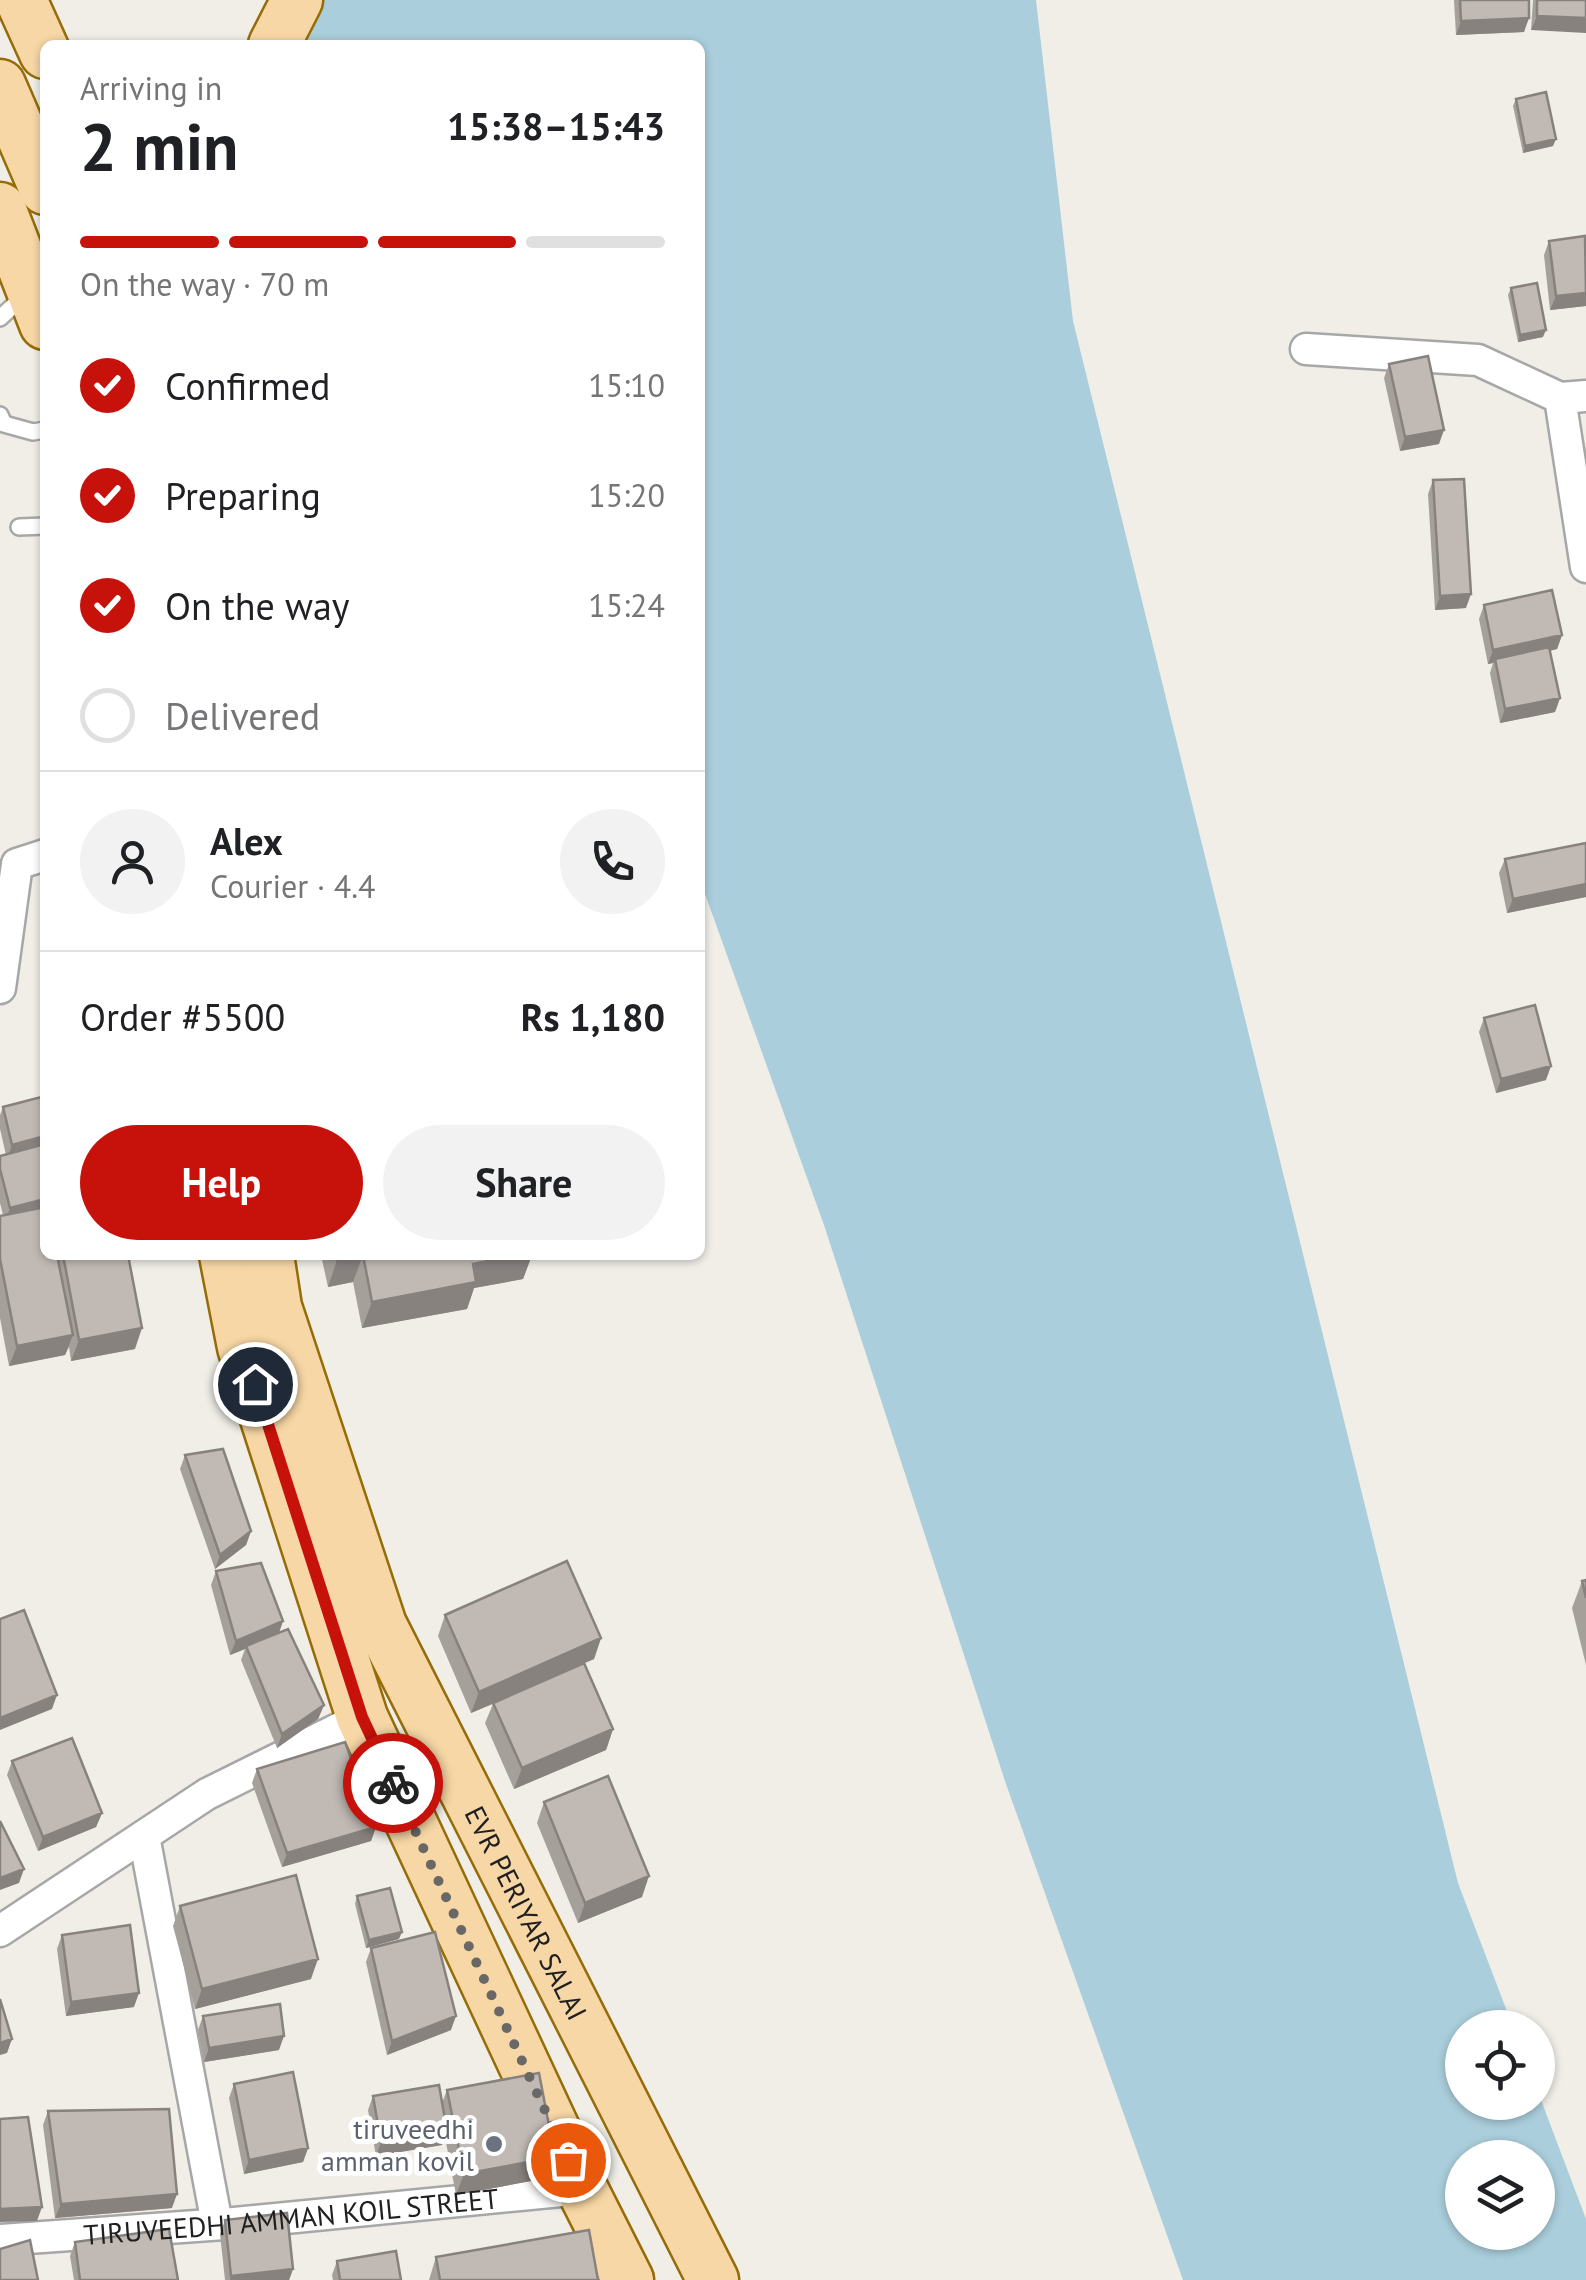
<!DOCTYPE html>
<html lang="en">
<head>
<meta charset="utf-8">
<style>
  body { margin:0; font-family:"PT Sans",sans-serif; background:#f2f2f2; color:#202124; height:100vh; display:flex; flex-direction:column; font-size:38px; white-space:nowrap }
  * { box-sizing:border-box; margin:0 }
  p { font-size:32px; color:#757577 }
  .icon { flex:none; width:55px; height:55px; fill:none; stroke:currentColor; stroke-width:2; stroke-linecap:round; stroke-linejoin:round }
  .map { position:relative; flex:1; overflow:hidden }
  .details { position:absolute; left:40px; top:40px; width:665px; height:1220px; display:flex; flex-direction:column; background:#fff; border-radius:15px; box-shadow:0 2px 8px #0004 }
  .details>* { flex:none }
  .buttons { position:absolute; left:1445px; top:2010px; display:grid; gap:20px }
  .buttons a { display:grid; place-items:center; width:110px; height:110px; border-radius:50%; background:#fff; box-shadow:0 2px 8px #0004; font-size:50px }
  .pin { position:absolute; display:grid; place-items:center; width:85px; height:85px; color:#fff; margin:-42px; border:5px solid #fff; border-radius:50%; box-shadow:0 2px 10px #0007 }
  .courier { position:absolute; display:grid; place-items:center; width:100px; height:100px; margin:-50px; border:8px solid #c6120a; border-radius:50%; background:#fff; color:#222; box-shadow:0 2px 12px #0007 }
  .summary em { font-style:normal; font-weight:700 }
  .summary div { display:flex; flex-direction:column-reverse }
  .summary { display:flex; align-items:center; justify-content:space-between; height:170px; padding:0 40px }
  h1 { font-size:65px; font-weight:700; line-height:75px }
  .bar { display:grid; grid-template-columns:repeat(4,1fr); gap:15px 10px; align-content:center; height:120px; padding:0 40px }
  .bar i { height:12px; border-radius:8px; background:#e0e0e0 }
  .bar .current { background:#c6120a }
  .bar p { grid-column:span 4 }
  .line { display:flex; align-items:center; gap:25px; padding:0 40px; border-top:2px solid #e0e0e0 }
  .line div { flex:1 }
  .round { display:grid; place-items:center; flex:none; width:105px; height:105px; border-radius:52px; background:#f2f2f2 }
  ol { padding:0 40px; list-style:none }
  li { display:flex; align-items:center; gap:30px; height:110px }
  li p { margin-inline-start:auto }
  li .icon { padding:10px; border-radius:50%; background:#c6120a; color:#fff; stroke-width:4 }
  li:last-child { color:#757577 }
  li i { width:55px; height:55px; border:5px solid #e0e0e0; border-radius:50% }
  .action { display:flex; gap:20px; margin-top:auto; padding:20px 40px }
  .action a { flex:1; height:115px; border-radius:60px; background:#c6120a; color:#fff; font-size:40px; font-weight:700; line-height:115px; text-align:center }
  .action a+a { background:#f2f2f2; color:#202124 }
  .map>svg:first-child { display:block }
</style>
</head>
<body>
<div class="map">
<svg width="1586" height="2280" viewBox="0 0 1586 2280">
  <rect width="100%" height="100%" fill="#f0eee7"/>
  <path fill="#aacedb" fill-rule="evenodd" d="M312,0H1036L1073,321L1458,1883L1513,2027L1462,2028V2102H1538V2092L1586,2219V2280H1183L1006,1784L824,1225L700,880V45H300ZM1462,2158H1538V2232H1462Z"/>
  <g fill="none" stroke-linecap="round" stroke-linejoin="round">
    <g stroke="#a7a7a7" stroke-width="20">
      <path id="service" d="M0,318L25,295
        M0,415L4,424L33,432L45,430
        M19,527L45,526"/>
    </g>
    <g stroke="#a7a7a7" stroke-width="35">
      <g id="minor">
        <path d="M1306,349L1478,360L1560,398L1586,396"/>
        <path d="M1560,398L1586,567"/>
        <path d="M0,988L17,864L45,855"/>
        <path d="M144,1836L217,2224"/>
        <path d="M0,1931L207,1794L362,1717"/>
        <path id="s1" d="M0,2240L224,2224L582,2189"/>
      </g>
    </g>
    <g stroke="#956c08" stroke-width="55">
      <g id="primary">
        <path d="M21,0L45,53"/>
        <path d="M274,45L297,0"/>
        <path d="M0,85L45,189"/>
        <path d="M0,208L45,324"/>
        <path d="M225,1255L243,1347L362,1717L582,2189L628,2280"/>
        <path id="s2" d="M268,1255L276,1307L381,1625L713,2280"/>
      </g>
    </g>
    <use href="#service" stroke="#fff" stroke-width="15"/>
    <use href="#minor" stroke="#fff" stroke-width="30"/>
    <use href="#primary" stroke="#f7d7a5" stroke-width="50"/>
  </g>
  <path fill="#a6a09b" d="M1454,0H1529L1524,32L1456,35Z
    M1533,0H1586L1531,30Z
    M1516,99L1553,146L1523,153L1513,106Z
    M1549,241L1586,244V306L1550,310L1544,255Z
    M1511,288L1543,337L1518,342L1508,295Z
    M1389,364L1439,444L1400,451L1384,378Z
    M1433,480L1466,608L1435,610L1428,494Z
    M1484,605L1562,635L1557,649L1550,651L1560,698L1555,712L1500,723L1490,673L1493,663L1488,664L1479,619Z
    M1586,843V897L1507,913L1499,873L1505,859Z
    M1484,1018L1546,1080L1496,1093L1479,1032Z
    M3,1107L45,1255H128L135,1349L71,1361L69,1347L65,1355L9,1366L0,1318V1216L3,1215L0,1203V1156L6,1155L0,1129V1115Z
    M321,1255H532L523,1279L474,1288L467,1309L362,1328L353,1282L328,1287Z
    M185,1455L251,1531L246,1545L215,1569L180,1469Z
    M216,1571L283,1621L279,1633L324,1705L318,1719L277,1748L241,1660L245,1649L230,1655L211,1585Z
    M1586,1580V1665L1572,1608L1582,1581Z
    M445,1615L601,1638L594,1659L584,1663L613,1729L606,1750L514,1789L485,1723L493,1704L471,1713L438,1636Z
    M12,1761L102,1813L96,1827L38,1851L7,1775Z
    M257,1769L376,1827L371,1841L282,1867L252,1783Z
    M544,1802L642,1897L578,1923L537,1823Z
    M357,1896L399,1939L366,1948L355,1904Z
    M180,1906L311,1979L195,2009L173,1926Z
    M62,1935L134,2007L66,2016L57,1949Z
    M371,1948L451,2030L387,2055L366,1962Z
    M203,2016L279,2050L204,2062L198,2030Z
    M234,2084L308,2148L303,2162L244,2174L229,2098Z
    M447,2090L547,2178L456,2195L445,2137L442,2145L376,2156L368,2110L373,2096L442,2103Z
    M48,2111L172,2208L55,2218L43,2125Z
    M225,2220L293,2269L289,2280H225L220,2234Z
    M75,2242L178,2280H74L70,2256Z
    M436,2257L598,2280H429Z
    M337,2261L401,2280H333L332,2275Z"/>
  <path fill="#87827e" d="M1537,16L1586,18V33L1531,30Z
    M1529,18L1524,32L1456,35L1461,21Z
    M1556,139L1553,146L1523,153L1525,146Z
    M1586,293V306L1550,310L1556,296Z
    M1546,330L1543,337L1518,342L1520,335Z
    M1444,430L1439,444L1400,451L1405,437Z
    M1471,594L1466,608L1435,610L1440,596Z
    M1562,635L1557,649L1495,662V659L1493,663L1488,664L1493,650Z
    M1560,698L1555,712L1500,723L1505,709Z
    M1586,884V897L1507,913L1513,899Z
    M1551,1066L1546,1080L1496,1093L1501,1079Z
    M45,1136V1149L7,1159L12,1145Z
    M45,1199V1212L5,1222L10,1208Z
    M363,1255L353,1282L328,1287L337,1260Z
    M518,1255H532L523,1279L474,1288L467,1309L362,1328L372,1302L473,1264Z
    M142,1328L135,1349L71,1361L79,1340Z
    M73,1335L65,1355L9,1366L17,1346Z
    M251,1531L246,1545L215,1569L220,1555Z
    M283,1621L278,1635L246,1646L245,1649L230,1655L236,1641Z
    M601,1638L594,1659L471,1713L479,1692Z
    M57,1695L52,1709L0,1730V1718Z
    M324,1705L318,1719L277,1748L282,1734Z
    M613,1729L606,1750L514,1789L522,1768Z
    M102,1813L96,1827L38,1851L43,1837Z
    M376,1827L371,1841L282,1867L287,1853Z
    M24,1869L19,1883L0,1890V1878Z
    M649,1876L642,1897L578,1923L585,1903Z
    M402,1932L399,1939L366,1948L369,1940Z
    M318,1959L311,1979L195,2009L202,1989Z
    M139,1993L134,2007L66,2016L71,2002Z
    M456,2016L451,2030L387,2055L392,2041Z
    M284,2036L279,2050L204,2062L209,2048Z
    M12,2039L7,2053L0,2055V2043Z
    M447,2131L442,2145L376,2156L381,2142Z
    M308,2148L303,2162L244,2174L249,2160Z
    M555,2157L547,2178L456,2195L464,2174Z
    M177,2194L172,2208L55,2218L61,2204Z
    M42,2207L37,2221L0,2222V2209Z
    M293,2269L289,2280H230L231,2276Z"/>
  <path fill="#c1bab4" stroke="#87827e" stroke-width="2.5" d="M1460,0H1529V18L1461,21Z
    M1537,0H1586V18L1537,16Z
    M1546,92L1556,139L1525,146L1516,99Z
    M1585,236L1586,293L1556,296L1549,241Z
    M1537,283L1546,330L1520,335L1511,288Z
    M1428,356L1444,430L1405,437L1389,364Z
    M1464,479L1471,594L1440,596L1433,480Z
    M1552,590L1562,635L1493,650L1484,605Z
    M1549,647L1560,698L1505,709L1495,659Z
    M1586,843V884L1513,899L1505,859Z
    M1535,1005L1551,1066L1501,1079L1484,1018Z
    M45,1096V1136L12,1145L3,1107Z
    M45,1144V1199L10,1208L0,1169V1156Z
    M45,1207V1255H57L73,1335L17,1346L0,1259V1216Z
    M63,1255H128L142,1328L79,1340Z
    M336,1255H518L473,1264L476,1282L372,1302L363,1255L337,1260Z
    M223,1449L251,1531L220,1555L185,1455Z
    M567,1561L601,1638L479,1692L445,1615Z
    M261,1563L283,1621L236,1641L216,1571Z
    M1586,1580V1598L1582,1581Z
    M24,1610L57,1695L0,1718V1619Z
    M288,1629L324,1705L282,1734L246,1646Z
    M584,1663L613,1729L522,1768L493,1703Z
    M72,1738L102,1813L43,1837L12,1761Z
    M345,1742L376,1827L287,1853L257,1769Z
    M608,1776L649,1876L585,1903L544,1802Z
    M0,1821L24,1869L0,1878Z
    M296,1875L318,1959L202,1989L180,1906Z
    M390,1888L402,1932L369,1940L357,1896Z
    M130,1925L139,1993L71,2002L62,1935Z
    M435,1932L456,2016L392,2041L371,1948Z
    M0,1999L12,2039L0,2043Z
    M280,2004L284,2036L209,2048L203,2016Z
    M293,2072L308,2148L249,2160L234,2084Z
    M539,2073L555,2157L464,2174L447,2090Z
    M439,2085L447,2131L381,2142L373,2096Z
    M169,2109L177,2194L61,2204L48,2111Z
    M28,2117L42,2207L0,2209V2119Z
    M287,2213L293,2269L231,2276L225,2220Z
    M169,2229L178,2280H80L75,2242Z
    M589,2230L598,2280H440L436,2257Z
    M30,2240L38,2280H0V2249Z
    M396,2251L401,2280H340L337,2261Z"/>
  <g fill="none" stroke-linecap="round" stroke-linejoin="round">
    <path stroke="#696866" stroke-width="10" stroke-dasharray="0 18" d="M393,1783L568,2160"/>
    <path stroke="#c6120a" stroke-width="12" d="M255,1384L362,1717L393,1783"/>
  </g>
  <circle fill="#6b7280" stroke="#fff" stroke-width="4" cx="494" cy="2144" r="10"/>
  <g text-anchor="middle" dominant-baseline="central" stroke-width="10" stroke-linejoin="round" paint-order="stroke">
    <g font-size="28" fill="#202020" stroke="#fff">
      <text stroke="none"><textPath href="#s2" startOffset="710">EVR PERIYAR SALAI</textPath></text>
      <text stroke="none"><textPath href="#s1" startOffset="292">TIRUVEEDHI AMMAN KOIL STREET</textPath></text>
    </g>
    <g font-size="28" fill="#5b616d" stroke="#fff" text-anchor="end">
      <text x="474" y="2128">tiruveedhi<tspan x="474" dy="32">amman kovil</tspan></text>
    </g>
  </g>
</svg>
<div class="buttons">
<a><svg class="icon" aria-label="locate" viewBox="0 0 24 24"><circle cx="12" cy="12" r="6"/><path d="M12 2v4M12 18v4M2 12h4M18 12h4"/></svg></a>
<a><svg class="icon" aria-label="layers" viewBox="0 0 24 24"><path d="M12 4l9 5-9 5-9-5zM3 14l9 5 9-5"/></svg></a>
</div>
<div class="pin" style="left:568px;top:2160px;background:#ea580c"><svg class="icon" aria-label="bag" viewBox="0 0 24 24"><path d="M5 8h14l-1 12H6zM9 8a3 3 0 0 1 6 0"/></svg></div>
<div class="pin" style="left:255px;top:1384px;background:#1f2937"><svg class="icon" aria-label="home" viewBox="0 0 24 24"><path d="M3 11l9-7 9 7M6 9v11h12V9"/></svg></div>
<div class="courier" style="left:393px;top:1783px"><svg class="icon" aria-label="bike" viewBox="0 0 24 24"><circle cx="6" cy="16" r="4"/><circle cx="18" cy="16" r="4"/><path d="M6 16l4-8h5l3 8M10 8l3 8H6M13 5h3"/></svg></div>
<section class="details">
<div class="summary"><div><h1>2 min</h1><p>Arriving in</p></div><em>15:38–15:43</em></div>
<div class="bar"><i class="current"></i><i class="current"></i><i class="current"></i><i></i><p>On the way · 70 m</p></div>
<ol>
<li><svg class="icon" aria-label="check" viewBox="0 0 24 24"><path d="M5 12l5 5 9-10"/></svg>Confirmed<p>15:10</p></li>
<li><svg class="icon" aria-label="check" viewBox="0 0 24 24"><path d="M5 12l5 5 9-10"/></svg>Preparing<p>15:20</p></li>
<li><svg class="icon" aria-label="check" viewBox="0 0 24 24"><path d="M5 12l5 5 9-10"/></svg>On the way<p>15:24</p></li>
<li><i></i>Delivered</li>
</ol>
<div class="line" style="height:180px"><a class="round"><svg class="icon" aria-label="person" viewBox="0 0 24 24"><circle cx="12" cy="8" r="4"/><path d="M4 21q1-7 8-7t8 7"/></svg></a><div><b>Alex</b><p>Courier · 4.4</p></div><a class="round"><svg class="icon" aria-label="phone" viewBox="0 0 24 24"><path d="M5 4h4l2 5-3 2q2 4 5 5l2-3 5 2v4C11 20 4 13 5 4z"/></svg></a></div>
<div class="line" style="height:130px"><div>Order #5500</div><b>Rs 1,180</b></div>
<div class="action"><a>Help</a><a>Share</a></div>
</section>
</div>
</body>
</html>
